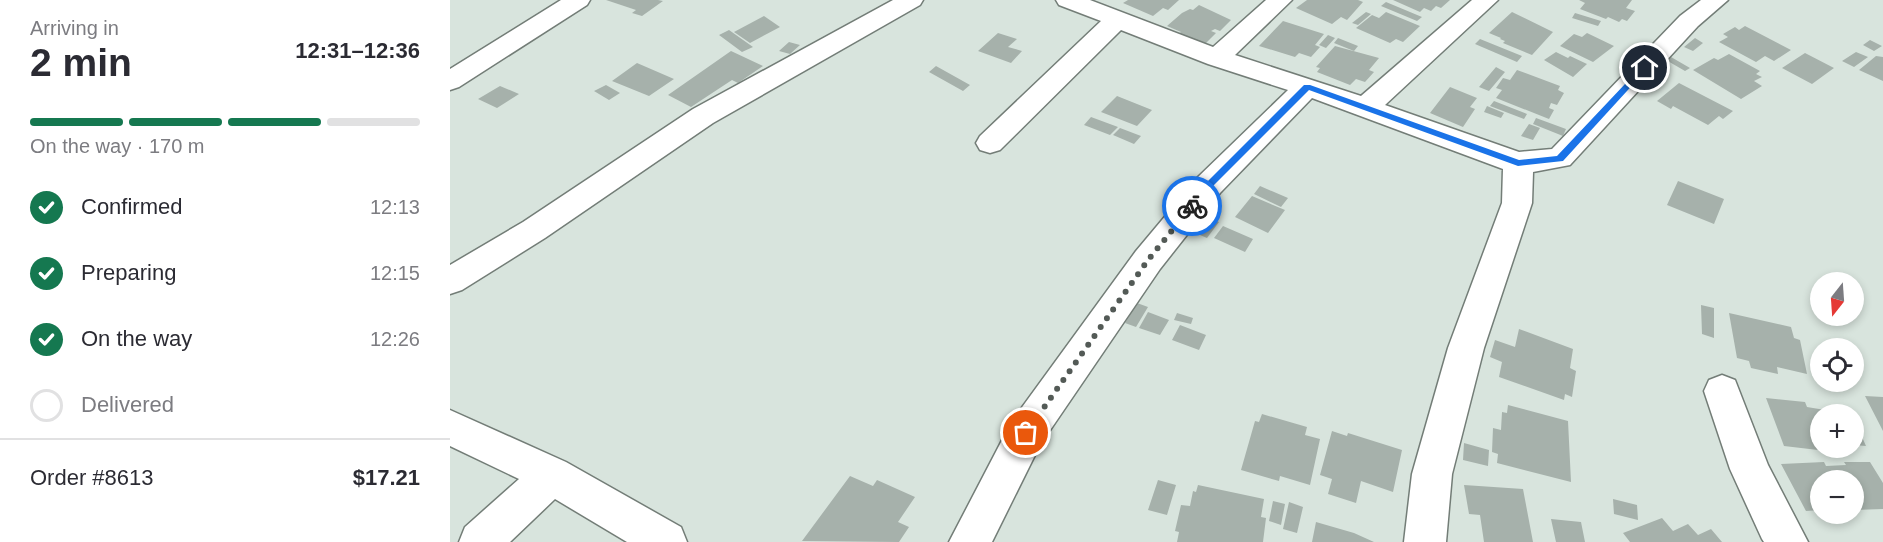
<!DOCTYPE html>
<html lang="en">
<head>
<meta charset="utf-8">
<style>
  body { margin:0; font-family:Helvetica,sans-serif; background:#f7f7f7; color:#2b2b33; height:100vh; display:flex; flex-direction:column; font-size:22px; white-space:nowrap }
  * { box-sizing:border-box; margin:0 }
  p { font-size:20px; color:#7c7c81 }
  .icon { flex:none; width:33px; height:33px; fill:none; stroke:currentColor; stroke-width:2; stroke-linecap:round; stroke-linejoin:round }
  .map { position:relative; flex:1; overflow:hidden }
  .sheet { display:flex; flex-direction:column; background:#fff; width:450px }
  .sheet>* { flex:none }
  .needle { width:39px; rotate:197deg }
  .tools { position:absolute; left:1360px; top:272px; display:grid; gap:12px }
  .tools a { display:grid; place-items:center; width:54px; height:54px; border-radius:50%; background:#fff; box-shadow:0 3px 9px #0003; font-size:30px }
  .pin { position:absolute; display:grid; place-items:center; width:51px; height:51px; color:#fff; margin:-26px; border:3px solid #fff; border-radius:50%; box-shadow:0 2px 6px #0007 }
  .courier { position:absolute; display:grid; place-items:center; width:60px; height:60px; margin:-30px; border:4px solid #1a73e8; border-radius:50%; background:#fff; color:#222; box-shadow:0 2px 8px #0007 }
  .head em { font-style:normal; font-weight:800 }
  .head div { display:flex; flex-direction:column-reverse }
  .head { display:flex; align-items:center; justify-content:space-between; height:102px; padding:0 30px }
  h1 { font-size:39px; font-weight:800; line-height:45px }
  .bar { display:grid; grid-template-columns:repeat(4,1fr); gap:9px 6px; align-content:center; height:72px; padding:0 30px }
  .bar i { height:8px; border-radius:4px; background:#e1e1e2 }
  .bar .active { background:#157850 }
  .bar p { grid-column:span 4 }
  .line { display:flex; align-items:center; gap:15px; padding:0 30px; border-top:2px solid #e1e1e2 }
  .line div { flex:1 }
  ol { padding:0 30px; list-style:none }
  li { display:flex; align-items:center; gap:18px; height:66px }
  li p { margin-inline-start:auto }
  li .icon { padding:6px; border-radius:50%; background:#157850; color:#fff; stroke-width:4 }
  li:last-child { color:#7c7c81 }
  li i { width:33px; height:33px; border:3px solid #e1e1e2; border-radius:50% }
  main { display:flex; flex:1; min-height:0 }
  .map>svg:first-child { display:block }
</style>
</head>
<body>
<main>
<section class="sheet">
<div class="head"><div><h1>2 min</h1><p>Arriving in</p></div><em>12:31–12:36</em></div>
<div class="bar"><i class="active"></i><i class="active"></i><i class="active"></i><i></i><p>On the way · 170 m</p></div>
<ol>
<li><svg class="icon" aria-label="check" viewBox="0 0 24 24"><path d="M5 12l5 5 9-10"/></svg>Confirmed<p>12:13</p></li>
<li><svg class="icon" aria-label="check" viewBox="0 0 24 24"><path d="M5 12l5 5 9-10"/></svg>Preparing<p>12:15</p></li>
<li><svg class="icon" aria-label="check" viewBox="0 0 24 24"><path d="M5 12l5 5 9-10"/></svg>On the way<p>12:26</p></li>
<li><i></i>Delivered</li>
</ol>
<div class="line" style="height:78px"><div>Order #8613</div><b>$17.21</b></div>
</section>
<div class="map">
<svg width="1433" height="542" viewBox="0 0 1433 542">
  <rect width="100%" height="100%" fill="#d8e4dd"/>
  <path fill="#a6b1ab" d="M156,0H208L213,1L192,16L182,13L186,10Z
    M678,0H729L718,10L713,8L703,16L673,3Z
    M857,0H908L913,2L897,20L891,17L882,24L846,8Z
    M943,0H1000L991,8L986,6L981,11L974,8L970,12Z
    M1129,0H1182L1176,8L1185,11L1177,21L1172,19L1169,22L1158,17L1156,19L1130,9L1135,3Z
    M936,2L972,17L967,21L931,6Z
    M749,5L781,20L770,31L765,29L761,31L766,33L754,45L728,34L731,32L717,26L732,13L740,9L743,10Z
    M916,12L921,14L908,25L902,23Z
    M936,12L970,26L953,42L946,39L940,43L906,28L922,15L929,18Z
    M1062,12L1103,32L1082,55L1053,43L1055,41L1050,39L1051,38L1039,33Z
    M1125,13L1151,21L1148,26L1122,18Z
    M314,16L330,27L300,43L284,32Z
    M833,21L874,34L865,45L870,47L861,57L849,53L845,57L809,46Z
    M1295,26L1341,50L1324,61L1315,56L1306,62L1269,42L1278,37L1273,34L1285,27L1289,30Z
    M279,30L303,47L292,52L269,35Z
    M548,33L567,39L558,47L572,51L561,63L528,51Z
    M1137,33L1164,46L1143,62L1110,46L1124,34L1132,37Z
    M878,35L885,38L876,48L869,45Z
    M888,38L908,46L904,51L884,43Z
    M1245,38L1253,43L1243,51L1234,47Z
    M1030,39L1072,56L1067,62L1025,44Z
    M1420,40L1432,46L1424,51L1413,45Z
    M339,42L350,45L340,54L329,51Z
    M885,46L929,58L919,70L924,72L915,82L906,79L900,85L867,72L870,68L866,67Z
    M281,51L313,66L288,83L282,80L241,107L218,95Z
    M1106,52L1118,58L1120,56L1137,64L1123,77L1094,60Z
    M1406,52L1418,57L1404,67L1392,61Z
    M1355,53L1384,68L1362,84L1332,68Z
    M1279,54L1310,71L1306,74L1312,77L1304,81L1312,86L1291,99L1243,70L1264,58L1268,60Z
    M1426,56L1433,57V81L1409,70Z
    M1221,57L1240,68L1235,71L1216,60Z
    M187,63L224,79L199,96L162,81Z
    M486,66L520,85L513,91L479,72Z
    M1046,67L1055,72L1039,91L1029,87Z
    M1067,70L1110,86L1108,90L1114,93L1107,105L1101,103L1099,108L1104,110L1099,119L1046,98L1052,90L1046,88L1053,78L1060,80Z
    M1229,83L1283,111L1273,119L1269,116L1258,125L1223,106L1221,109L1207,101Z
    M156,85L170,93L159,100L144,91Z
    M50,86L69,94L47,108L28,99Z
    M1000,87L1027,98L1020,107L1025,109L1013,127L980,113Z
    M667,96L702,110L687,126L651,112Z
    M1044,101L1077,114L1074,119L1040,106Z
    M1037,106L1054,113L1051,118L1034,112Z
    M641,117L668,127L660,135L634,125Z
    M1086,118L1116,129L1113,136L1083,124Z
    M1079,124L1090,128L1083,140L1071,136Z
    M670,128L691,136L684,144L663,135Z
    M1228,181L1274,199L1264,224L1217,205Z
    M810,186L838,198L831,207L804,194Z
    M802,196L835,210L818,233L785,217Z
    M755,216L769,222L757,238L743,232Z
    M773,226L803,239L795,252L764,238Z
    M687,303L698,307L686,327L675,323Z
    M1251,305L1264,308V338L1252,334Z
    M698,312L719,320L710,335L689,328Z
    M727,313L743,318L741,324L724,320Z
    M1279,313L1341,327L1344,338L1350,340L1357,374L1327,367L1328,374L1301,368L1299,361L1287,358Z
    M730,325L756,335L749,350L722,340Z
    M1069,329L1123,349L1120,368L1126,371L1122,397L1115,394L1114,400L1049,377L1052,362L1040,357L1045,340L1065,347Z
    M1415,396L1433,397V431Z
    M1316,398L1355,402L1357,407L1375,410L1377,414H1371V447H1383L1385,452L1334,446Z
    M1058,405L1118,421L1121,482L1047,463L1048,454L1042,452L1043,428L1051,430L1052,412L1057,413Z
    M1382,407L1400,409L1402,414H1385Z
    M812,414L857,427L855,435L870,439L860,485L830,476L829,481L791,470L805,421L809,422Z
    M1404,419L1416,446L1404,445Z
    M882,431L897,436L898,433L952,450L943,492L911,481L906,503L878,494L882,479L870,475Z
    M1014,443L1039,450L1038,466L1013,460Z
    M1374,462L1376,466L1396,465L1394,462H1420L1433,483V509L1404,510V480H1371V510L1356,511L1331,464Z
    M400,476L423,486L427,480L465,497L448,522L459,527L449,542L352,541Z
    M708,480L726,485L717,515L698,510Z
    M748,485L814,499L811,517L816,518L813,542H727L729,532L725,531L731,505L740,506L743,491L746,492Z
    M1014,485L1073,489L1083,542H1034L1030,515L1019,514Z
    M1163,499L1187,505L1188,520L1164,514Z
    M823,501L835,504L831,525L819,521Z
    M839,502L853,507L847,533L833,529Z
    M1212,518L1223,531L1238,524L1248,535L1261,529L1272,542H1180L1173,533Z
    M1101,519L1131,522L1135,542H1106Z
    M866,522L904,533L924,542H862Z"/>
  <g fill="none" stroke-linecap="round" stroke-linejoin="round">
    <g stroke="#737d77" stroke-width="3">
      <path id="minor" d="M111,0H140L137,5L9,87L0,90V69Z
        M443,0H473L470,5L263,123L95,238L12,290L0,294V265L73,222L243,109Z
        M606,0H640L763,47L816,0H842L785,55L911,96L1022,0H1048L935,105L1069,152L1102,149L1230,16L1251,0H1278L1248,26L1120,165L1083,172L1082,203L1034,348L1002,474L996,542H954L962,474L998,348L1052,203L1053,169L862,98L770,193L710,269L590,445L542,542H499L562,421L686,251L748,177L838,90L758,64L671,30L550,150L540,153L530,150L526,143L530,136L651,21L609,5Z
        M1272,375L1285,380L1318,465L1358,542H1314L1312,539L1280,469L1254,391L1259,380Z
        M0,410L116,462L231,527L237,542H177L105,499L60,542H9L15,527L69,479L0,446Z"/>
    </g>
    <use href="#minor" fill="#fff" fill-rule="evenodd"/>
  </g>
  <path fill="#1a73e8" d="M1192,66L1198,68L1113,161L1068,166L859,90L762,187L746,208H739L738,206L756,183L854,85H860L1069,160L1107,156Z"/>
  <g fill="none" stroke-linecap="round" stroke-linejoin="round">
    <path stroke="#535a56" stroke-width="6" stroke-dasharray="0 10.8" d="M576,433L698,260L742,206"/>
  </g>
</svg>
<div class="tools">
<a><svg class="needle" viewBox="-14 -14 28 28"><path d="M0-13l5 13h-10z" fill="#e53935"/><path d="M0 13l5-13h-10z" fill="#7c7c81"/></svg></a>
<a><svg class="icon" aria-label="locate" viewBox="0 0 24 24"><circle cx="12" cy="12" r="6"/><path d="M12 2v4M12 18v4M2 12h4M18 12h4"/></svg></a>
<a>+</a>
<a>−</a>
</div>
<div class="pin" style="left:576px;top:433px;background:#ea580c"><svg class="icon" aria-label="bag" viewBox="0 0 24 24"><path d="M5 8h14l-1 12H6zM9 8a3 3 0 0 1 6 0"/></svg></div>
<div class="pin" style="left:1195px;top:68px;background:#1f2937"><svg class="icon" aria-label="home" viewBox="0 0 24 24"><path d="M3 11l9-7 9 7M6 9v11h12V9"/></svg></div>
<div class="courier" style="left:742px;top:206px"><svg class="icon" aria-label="bike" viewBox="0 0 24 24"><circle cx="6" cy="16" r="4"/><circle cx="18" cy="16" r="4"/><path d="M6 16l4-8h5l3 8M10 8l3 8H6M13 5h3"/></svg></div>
</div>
</main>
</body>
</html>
